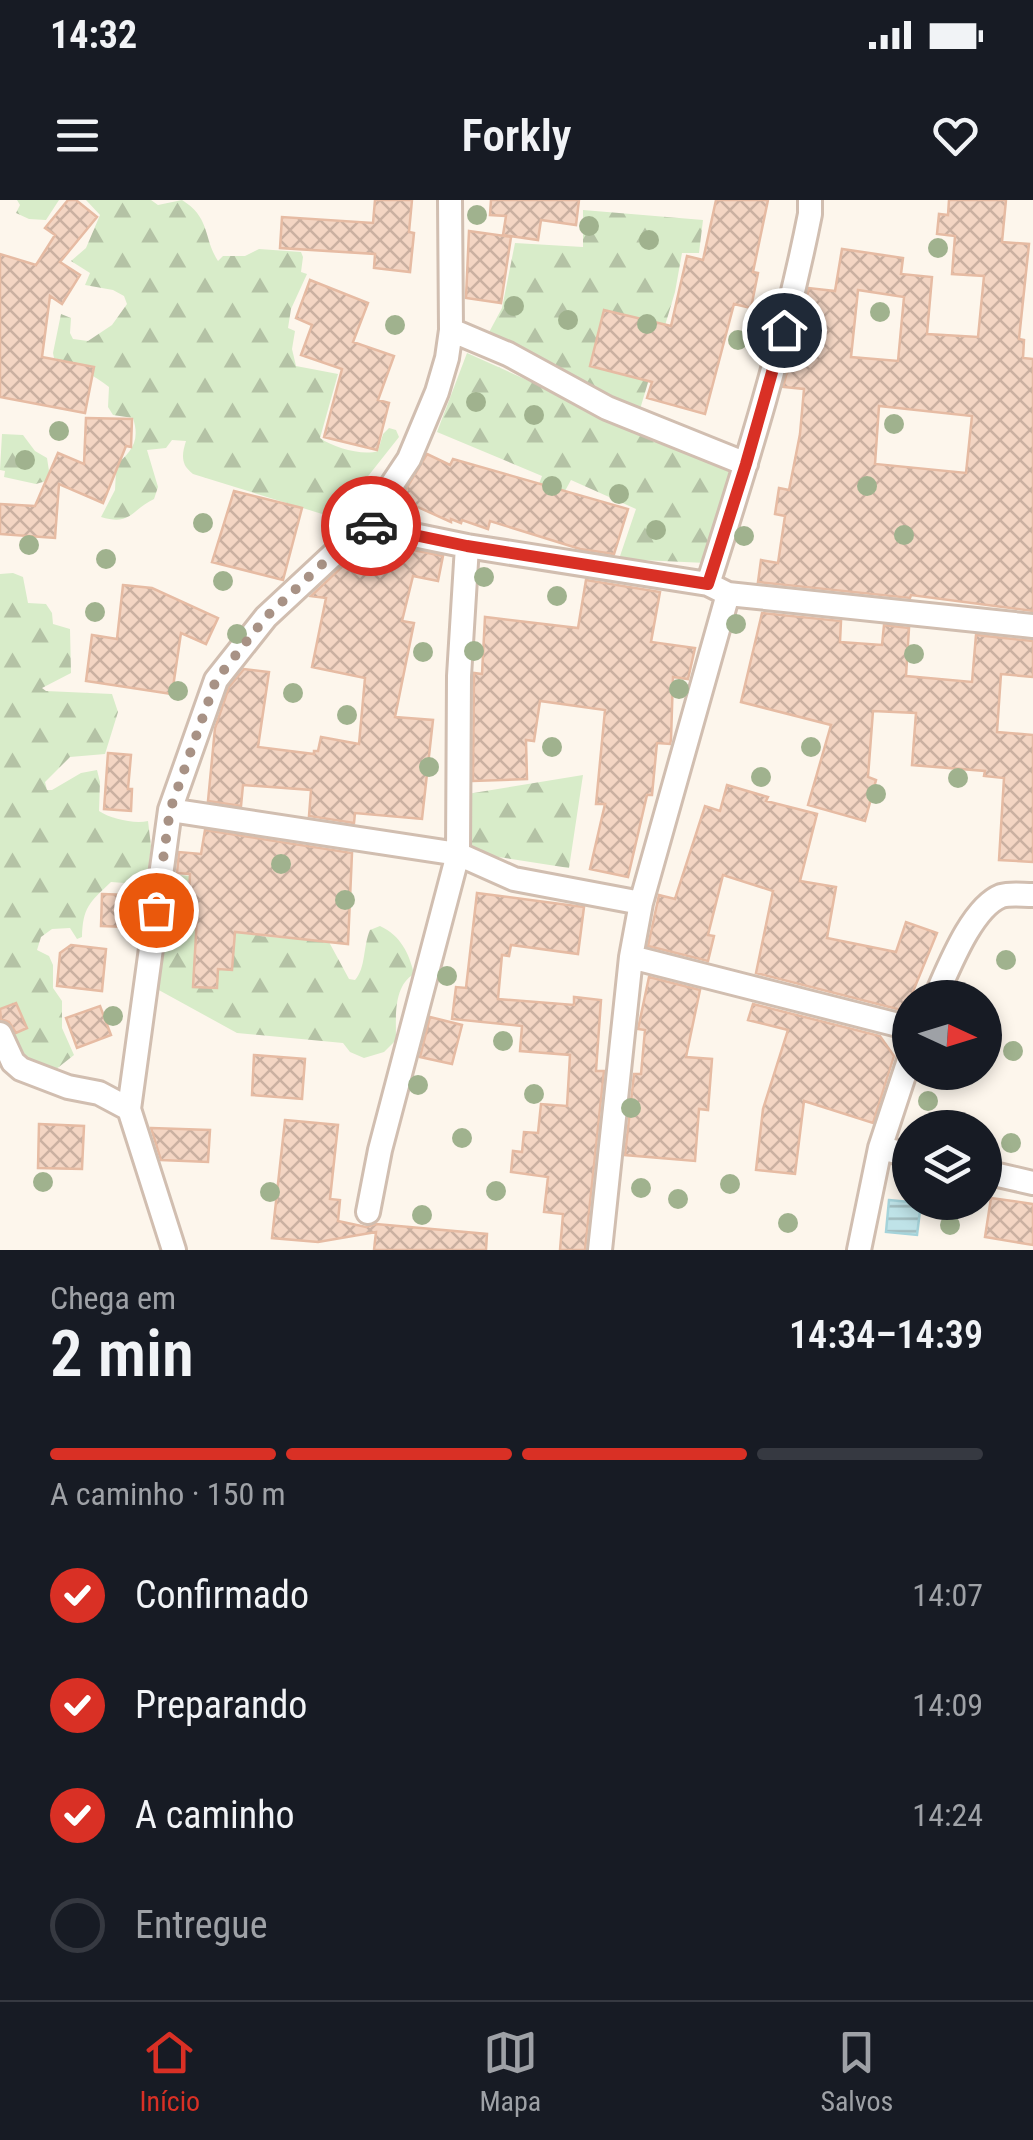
<!DOCTYPE html>
<html lang="pt">
<head>
<meta charset="utf-8">
<style>
  body { margin:0; font-family:"Roboto Condensed",sans-serif; background:#20242c; color:#f1f3f6; height:100vh; display:flex; flex-direction:column; font-size:38px; white-space:nowrap }
  * { box-sizing:border-box; margin:0 }
  p { font-size:32px; color:#9ea1a6 }
  .icon { flex:none; width:55px; height:55px; fill:none; stroke:currentColor; stroke-width:2; stroke-linecap:round; stroke-linejoin:round }
  .map { position:relative; height:1050px; overflow:hidden }
  .details { display:flex; flex-direction:column; background:#171b24; flex:1 }
  .details>* { flex:none }
  .needle { width:65px; rotate:94deg }
  .controls { position:absolute; left:892px; top:780px; display:grid; gap:20px }
  .controls a { display:grid; place-items:center; width:110px; height:110px; border-radius:50%; background:#171b24; box-shadow:0 5px 15px #0003; font-size:50px }
  .pin { position:absolute; display:grid; place-items:center; width:85px; height:85px; color:#fff; margin:-42px; border:5px solid #fff; border-radius:50%; box-shadow:0 2px 10px #0007 }
  .courier { position:absolute; display:grid; place-items:center; width:100px; height:100px; margin:-50px; border:8px solid #d93025; border-radius:50%; background:#fff; color:#222; box-shadow:0 2px 12px #0007 }
  .overview em { font-style:normal; font-weight:600 }
  .overview div { display:flex; flex-direction:column-reverse }
  .overview { display:flex; align-items:center; justify-content:space-between; height:170px; padding:0 50px }
  h1 { font-size:65px; font-weight:600; line-height:75px }
  .bar { display:grid; grid-template-columns:repeat(4,1fr); gap:15px 10px; align-content:center; height:120px; padding:0 50px }
  .bar i { height:12px; border-radius:8px; background:#363941 }
  .bar .selected { background:#d93025 }
  .bar p { grid-column:span 4 }
  ol { padding:0 50px; list-style:none }
  li { display:flex; align-items:center; gap:30px; height:110px }
  li p { margin-inline-start:auto }
  li .icon { padding:10px; border-radius:50%; background:#d93025; color:#fff; stroke-width:4 }
  li:last-child { color:#9ea1a6 }
  li i { width:55px; height:55px; border:5px solid #363941; border-radius:50% }
  .status { display:flex; justify-content:space-between; align-items:center; height:70px; padding:0 50px; background:#171b24; direction:ltr }
  .status svg { height:28px; fill:currentColor }
  header { display:flex; justify-content:space-between; align-items:center; height:130px; padding:0 50px; background:#171b24; font-size:45px; font-weight:600 }
  .tab-bar { display:flex; justify-content:space-around; align-items:center; height:140px; border-top:2px solid #363941; background:#171b24; font-size:28px; color:#9ea1a6 }
  .tab-bar a { display:grid; justify-items:center; gap:5px }
  .tab-bar .selected { color:#d93025 }
  .map>svg:first-child { display:block }
</style>
</head>
<body>
<div class="status"><b>14:32</b><svg viewBox="0 0 49 12"><path d="M0 12V9h3v3zM5 12V6h3v6zM10 12V3h3v9zM15 12V0h3v12zM26 1h20v11H26zM47 4h2v5h-2z"/></svg></div>
<header><svg class="icon" aria-label="menu" viewBox="0 0 24 24"><path d="M4 6h16M4 12h16M4 18h16"/></svg>Forkly<svg class="icon" aria-label="heart" viewBox="0 0 24 24"><path d="M12 20l-8-8c-3-5 5-10 8-4 3-6 11-1 8 4z"/></svg></header>
<div class="map">
<svg width="1033" height="1050" viewBox="0 0 1033 1050">
  <defs>
    <pattern id="forest-firs" width="22" height="20" patternUnits="userSpaceOnUse" patternTransform="scale(2.5)"><rect width="22" height="20" fill="#d8ecc9"/><path d="M5 1l3.5 6h-7zM16 11l3.5 6h-7z" fill="#b4c2a5"/></pattern>
    <pattern id="water-rules" width="6" height="5" patternUnits="userSpaceOnUse" patternTransform="scale(2.5)"><rect width="6" height="5" fill="#bfe3e8"/><path d="M0 2.5h6" fill="none" stroke="#a0bbbe"/></pattern>
    <pattern id="building-cross-hatch" width="8" height="8" patternUnits="userSpaceOnUse" patternTransform="scale(2.5)"><rect width="8" height="8" fill="#f3d5c3"/><path d="M0 0l8 8M0 8l8-8" fill="none" stroke="#cab0a1"/></pattern>
  </defs>
  <rect width="100%" height="100%" fill="#fdf6ec"/>
  <path fill="url(#forest-firs)" d="M17,0H59L46,20L29,19L16,13L20,5Z
    M86,0H151L158,5L182,0C211,18 203,38 218,61L223,56H245L259,49L301,52L303,57L301,72L307,74L291,109L288,128L295,131L292,149L296,166L338,174L320,238C334,248 363,256 378,251L383,234L389,228L396,230L399,237L335,318L193,274C180,264 182,254 186,241L172,240L166,248L147,250L158,287L154,299C131,310 131,326 101,317L115,290L116,271L113,268C130,252 141,243 133,218L113,215L108,207L109,187C95,176 72,163 54,158L53,153L61,114L71,118L70,133L73,139L88,141L112,125L127,104L124,96L113,90L85,85L90,73L71,61L86,48L100,15Z
    M583,10L703,20L699,53H682L675,92L638,216L486,138L502,108L515,43L583,47Z
    M467,153L738,275L706,363L619,359L636,309L571,280L554,311L532,303L542,276L437,232Z
    M2,234L23,235L35,251L47,258L49,271L46,281L36,284L4,277L5,271L0,270Z
    M13,373L23,377L28,403L46,404L52,413L53,424L70,429L71,473L42,488L46,491L112,494L118,512L105,554L70,557L45,582L47,590H52L81,573L97,570L100,582L99,611C111,619 134,624 148,621L151,646L147,679L138,684L111,682C89,703 83,707 82,737L77,739L70,728L52,729L41,737L37,750L49,756L53,765V788L62,801V828L74,855L55,870C19,862 15,845 0,812V374Z
    M583,575L569,668L479,654L469,643L461,595Z
    M162,673L189,676L187,718L222,719L259,732L260,736L329,742L349,779L355,780C366,768 363,746 370,730L380,726C401,736 409,753 414,774C393,786 396,818 396,840L384,852L364,858L350,852L343,843L237,833L146,783Z"/>
  <path fill="url(#water-rules)" stroke="#a5d3da" stroke-width="2.5" d="M889,1000L921,1003L917,1035L886,1032Z"/>
  <path fill="url(#building-cross-hatch)" stroke="#e6bba3" stroke-width="2.5" fill-rule="evenodd" d="M68,0H76L97,17L60,62L80,75L62,104L50,96L42,157L94,167L85,213L0,197V54L36,65L55,35L45,28Z
    M375,0H412L409,32L414,33L410,72L374,68L375,54L280,48L282,17L373,23Z
    M491,0H579L576,25L541,20L538,40L503,35L506,16L490,15Z
    M716,0H768L753,72L758,73L751,108L734,104L705,214L647,198L652,182L590,166L604,110L671,126L687,56L703,60Z
    M949,0H1006L1002,42L1029,44L1019,139L1024,140L1023,158L1033,159V411L911,395L910,398L758,382L761,360L778,363L785,316L775,314L779,288L789,290L800,234L804,189L783,187L809,88L835,91L842,49L903,58L901,74L932,77L927,134L978,137L984,76L952,74L955,36L937,34L939,14L948,15ZM858,90L904,97L898,161L851,157ZM879,206L972,216L966,273L875,264Z
    M469,31L511,37L501,103L466,98Z
    M310,80L368,103L353,142L394,156L378,200L389,203L377,250L324,237L342,169L301,155L312,125L296,118Z
    M86,218L132,219L131,247L126,246L103,303L59,284L55,338L0,334V304L35,306L58,253L84,264Z
    M427,254L450,265L453,259L628,309L614,354L580,349L490,321L488,329L462,320L461,323L451,319V322L400,299Z
    M234,291L302,308L283,380L212,362Z
    M373,342L443,356L438,381L413,376L402,421L414,423L395,517L433,520L422,619L355,613L354,623L309,616L311,590L243,585L241,606L208,601L215,528L229,487L244,469L269,472L258,547L314,554V551H318L321,537L359,544L365,478L312,467L326,398L311,396L349,360L363,365Z
    M586,380L660,392L651,442L695,448L688,479L673,477L671,540L670,544L657,543L652,595H647L628,677L590,669L605,604H596L605,510L540,501L534,541L526,540L527,579L473,581L474,473L482,474L485,417L578,428Z
    M123,385L152,388L218,418L206,444L181,433L172,494L86,481L92,435L117,439Z
    M762,413L841,421L840,442L882,445L884,425L909,428L906,476L972,482L976,435L1033,441V477L1001,474L997,532L1033,535V662L999,660L1004,578L984,576L985,571L912,565L916,513L873,511L868,577L876,580L865,621L808,605L831,525L741,502Z
    M108,553L131,555L128,589H132L131,611L104,609Z
    M727,585L768,597L766,601L817,614L800,681L836,687L827,738L896,752L906,722L937,733L905,811L756,773L773,691L723,675L708,735L714,736L708,761L648,746L659,695L675,699L705,606L720,611Z
    M205,630L352,653L348,744L235,732L232,770L218,769L217,788L193,787L197,717H188L190,674L177,673L179,652L201,654Z
    M477,693L584,707L578,754L511,745L509,756L502,755L498,799L574,805V797L601,800L596,871H604L585,1050H560L563,1014L544,1012L548,977L511,972L513,951L522,952L524,932L538,933L541,904L567,906L570,855L520,851L522,826L452,819L456,787L466,788Z
    M102,694L129,695L127,727L101,726Z
    M71,745L106,749L102,791L57,786L60,753Z
    M649,777L700,790L686,857L712,859L708,910L699,909L695,961L625,955L634,874H641L645,830L638,829Z
    M16,803L27,828L16,833L9,822L1,819L0,809Z
    M753,804L880,836L894,856L873,923L804,901L795,974L756,970L763,909L788,830L748,820Z
    M100,806L111,835L77,848L66,818Z
    M430,817L462,825L452,864L420,857Z
    M254,855L305,859L302,899L252,895Z
    M285,920L338,925L330,999L340,1000L338,1021L366,1027L376,1024L487,1034L486,1050H374L376,1032L318,1042L272,1038Z
    M39,924L84,926L82,969L38,968Z
    M151,928L210,930L208,962L161,960Z
    M991,998L1033,1004V1045L985,1037Z"/>
  <g fill="none" stroke-linecap="round" stroke-linejoin="round">
    <g stroke="#d1beb0" stroke-width="28">
      <path id="street" d="M451,130L508,154L607,208L746,264
        M365,325L467,346L708,384L728,394L1033,426
        M708,384C747,262 785,140 810,14V0
        M170,610L458,654L514,679L641,703
        M631,757L910,828
        M935,798C948,770 971,708 1001,696C1011,693 1022,695 1033,695
        M0,834L13,862L21,869L68,887L99,893L129,909
        M880,948L910,955
        M985,972L1033,983
        M368,1012L380,950L458,654L459,476L467,346
        M174,1050L129,909L170,610L216,480L266,417L365,325L409,259L437,192L447,158L451,130L450,0
        M600,1050L631,757L641,703L728,394
        M859,1050L880,948L910,857"/>
    </g>
    <use href="#street" stroke="#fff" stroke-width="22"/>
  </g>
  <g fill="#a0b28e">
    <circle cx="477" cy="15" r="10"/>
    <circle cx="589" cy="26" r="10"/>
    <circle cx="649" cy="40" r="10"/>
    <circle cx="938" cy="48" r="10"/>
    <circle cx="514" cy="106" r="10"/>
    <circle cx="880" cy="112" r="10"/>
    <circle cx="568" cy="120" r="10"/>
    <circle cx="647" cy="124" r="10"/>
    <circle cx="395" cy="125" r="10"/>
    <circle cx="738" cy="140" r="10"/>
    <circle cx="476" cy="202" r="10"/>
    <circle cx="534" cy="215" r="10"/>
    <circle cx="894" cy="224" r="10"/>
    <circle cx="59" cy="231" r="10"/>
    <circle cx="25" cy="260" r="10"/>
    <circle cx="552" cy="286" r="10"/>
    <circle cx="867" cy="286" r="10"/>
    <circle cx="619" cy="294" r="10"/>
    <circle cx="203" cy="323" r="10"/>
    <circle cx="656" cy="330" r="10"/>
    <circle cx="904" cy="335" r="10"/>
    <circle cx="744" cy="336" r="10"/>
    <circle cx="29" cy="345" r="10"/>
    <circle cx="106" cy="359" r="10"/>
    <circle cx="484" cy="377" r="10"/>
    <circle cx="223" cy="381" r="10"/>
    <circle cx="557" cy="396" r="10"/>
    <circle cx="95" cy="412" r="10"/>
    <circle cx="736" cy="424" r="10"/>
    <circle cx="237" cy="434" r="10"/>
    <circle cx="474" cy="451" r="10"/>
    <circle cx="423" cy="452" r="10"/>
    <circle cx="914" cy="454" r="10"/>
    <circle cx="679" cy="489" r="10"/>
    <circle cx="178" cy="491" r="10"/>
    <circle cx="293" cy="493" r="10"/>
    <circle cx="347" cy="515" r="10"/>
    <circle cx="552" cy="547" r="10"/>
    <circle cx="811" cy="547" r="10"/>
    <circle cx="429" cy="567" r="10"/>
    <circle cx="761" cy="577" r="10"/>
    <circle cx="958" cy="578" r="10"/>
    <circle cx="876" cy="594" r="10"/>
    <circle cx="281" cy="664" r="10"/>
    <circle cx="345" cy="700" r="10"/>
    <circle cx="1006" cy="760" r="10"/>
    <circle cx="447" cy="776" r="10"/>
    <circle cx="113" cy="816" r="10"/>
    <circle cx="503" cy="841" r="10"/>
    <circle cx="1013" cy="851" r="10"/>
    <circle cx="418" cy="885" r="10"/>
    <circle cx="534" cy="894" r="10"/>
    <circle cx="928" cy="901" r="10"/>
    <circle cx="631" cy="908" r="10"/>
    <circle cx="462" cy="938" r="10"/>
    <circle cx="1011" cy="943" r="10"/>
    <circle cx="43" cy="982" r="10"/>
    <circle cx="730" cy="984" r="10"/>
    <circle cx="641" cy="988" r="10"/>
    <circle cx="496" cy="991" r="10"/>
    <circle cx="270" cy="992" r="10"/>
    <circle cx="678" cy="999" r="10"/>
    <circle cx="422" cy="1015" r="10"/>
    <circle cx="788" cy="1023" r="10"/>
    <circle cx="950" cy="1025" r="10"/>
  </g>
  <g fill="none" stroke-linecap="round" stroke-linejoin="round">
    <path stroke="#a89285" stroke-width="10" stroke-dasharray="0 18" d="M156,710L170,610L216,480L266,417L365,324L371,326"/>
    <path stroke="#d93025" stroke-width="12" d="M371,326L467,346L708,384L746,264L784,130"/>
  </g>
</svg>
<div class="controls">
<a><svg class="needle" viewBox="-14 -14 28 28"><path d="M0-13l5 13h-10z" fill="#e53935"/><path d="M0 13l5-13h-10z" fill="#9ea1a6"/></svg></a>
<a><svg class="icon" aria-label="layers" viewBox="0 0 24 24"><path d="M12 4l9 5-9 5-9-5zM3 14l9 5 9-5"/></svg></a>
</div>
<div class="pin" style="left:156px;top:710px;background:#ea580c"><svg class="icon" aria-label="bag" viewBox="0 0 24 24"><path d="M5 8h14l-1 12H6zM9 8a3 3 0 0 1 6 0"/></svg></div>
<div class="pin" style="left:784px;top:130px;background:#1f2937"><svg class="icon" aria-label="home" viewBox="0 0 24 24"><path d="M3 11l9-7 9 7M6 9v11h12V9"/></svg></div>
<div class="courier" style="left:371px;top:326px"><svg class="icon" aria-label="car" viewBox="0 0 24 24"><path d="M5 17H2v-5l4-1 3-4h7l3 4 3 1v5h-3M9 17h6M6 11h13"/><circle cx="7" cy="17" r="2"/><circle cx="17" cy="17" r="2"/></svg></div>
</div>
<section class="details">
<div class="overview"><div><h1>2 min</h1><p>Chega em</p></div><em>14:34–14:39</em></div>
<div class="bar"><i class="selected"></i><i class="selected"></i><i class="selected"></i><i></i><p>A caminho · 150 m</p></div>
<ol>
<li><svg class="icon" aria-label="check" viewBox="0 0 24 24"><path d="M5 12l5 5 9-10"/></svg>Confirmado<p>14:07</p></li>
<li><svg class="icon" aria-label="check" viewBox="0 0 24 24"><path d="M5 12l5 5 9-10"/></svg>Preparando<p>14:09</p></li>
<li><svg class="icon" aria-label="check" viewBox="0 0 24 24"><path d="M5 12l5 5 9-10"/></svg>A caminho<p>14:24</p></li>
<li><i></i>Entregue</li>
</ol>
</section>
<nav class="tab-bar">
<a class="selected"><svg class="icon" aria-label="home" viewBox="0 0 24 24"><path d="M3 11l9-7 9 7M6 9v11h12V9"/></svg>Início</a>
<a><svg class="icon" aria-label="map" viewBox="0 0 24 24"><path d="M3 6l6-2 6 2 6-2v14l-6 2-6-2-6 2zM9 4v14M15 6v14"/></svg>Mapa</a>
<a><svg class="icon" aria-label="saved" viewBox="0 0 24 24"><path d="M7 4h10v16l-5-4-5 4z"/></svg>Salvos</a>
</nav>
</body>
</html>
